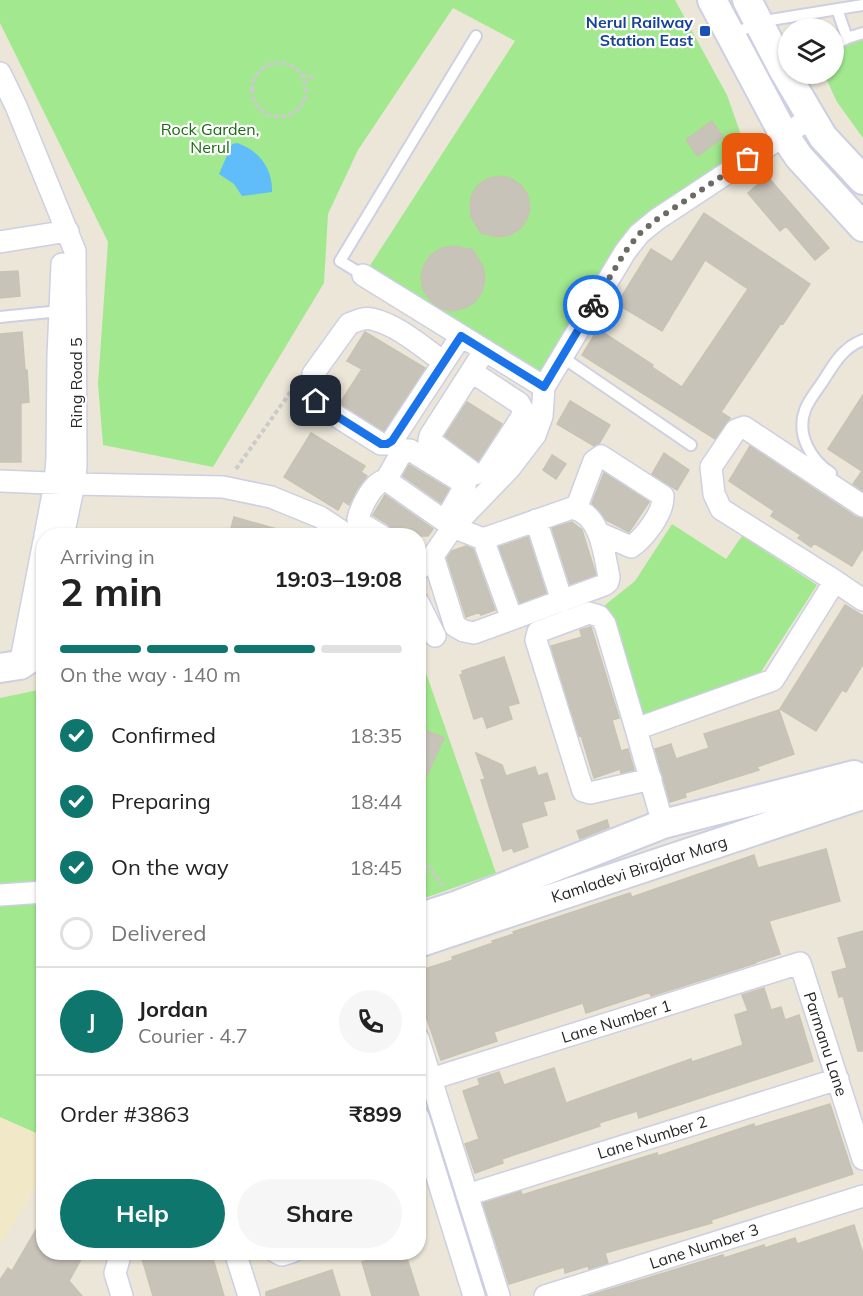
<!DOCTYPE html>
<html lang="en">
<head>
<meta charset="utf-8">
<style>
  body { margin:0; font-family:Mulish,sans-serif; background:#f6f6f6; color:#222; height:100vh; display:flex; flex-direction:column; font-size:22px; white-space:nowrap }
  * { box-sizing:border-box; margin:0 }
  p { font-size:20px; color:#767676 }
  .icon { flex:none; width:33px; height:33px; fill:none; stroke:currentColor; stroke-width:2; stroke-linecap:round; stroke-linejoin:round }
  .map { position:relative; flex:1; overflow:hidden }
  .drawer { position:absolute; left:36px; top:528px; width:390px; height:732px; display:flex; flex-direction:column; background:#fff; border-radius:24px; box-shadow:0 2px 4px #0004 }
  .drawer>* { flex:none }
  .fabs { position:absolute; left:778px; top:18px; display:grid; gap:12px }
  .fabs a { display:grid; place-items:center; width:66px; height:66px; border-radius:50%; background:#fff; box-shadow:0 2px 4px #0004; font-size:30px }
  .pin { position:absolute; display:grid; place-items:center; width:51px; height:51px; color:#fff; margin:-26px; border-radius:12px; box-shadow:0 3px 9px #0006 }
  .courier { position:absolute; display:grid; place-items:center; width:60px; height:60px; margin:-30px; border:4px solid #1a73e8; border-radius:50%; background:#fff; color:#222; box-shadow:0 2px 8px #0007 }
  .summary em { font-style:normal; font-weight:700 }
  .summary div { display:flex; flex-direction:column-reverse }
  .summary { display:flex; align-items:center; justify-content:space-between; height:102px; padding:0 24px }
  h1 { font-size:39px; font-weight:700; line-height:45px }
  .bar { display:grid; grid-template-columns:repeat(4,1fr); gap:9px 6px; align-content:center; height:72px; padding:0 24px }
  .bar i { height:8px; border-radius:4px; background:#e0e0e0 }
  .bar .selected { background:#0f766e }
  .bar p { grid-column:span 4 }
  .line { display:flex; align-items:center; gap:15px; padding:0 24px; border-top:2px solid #e0e0e0 }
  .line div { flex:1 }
  .round { display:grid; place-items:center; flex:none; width:63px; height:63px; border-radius:32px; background:#f6f6f6 }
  ol { padding:0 24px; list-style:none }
  li { display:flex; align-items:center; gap:18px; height:66px }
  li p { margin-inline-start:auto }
  li .icon { padding:6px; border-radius:50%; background:#0f766e; color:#fff; stroke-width:4 }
  li:last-child { color:#767676 }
  li i { width:33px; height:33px; border:3px solid #e0e0e0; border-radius:50% }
  .button { display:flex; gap:12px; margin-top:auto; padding:12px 24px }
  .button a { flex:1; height:69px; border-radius:36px; background:#0f766e; color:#fff; font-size:24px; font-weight:700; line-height:69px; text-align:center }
  .button a+a { background:#f6f6f6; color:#222 }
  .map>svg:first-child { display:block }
</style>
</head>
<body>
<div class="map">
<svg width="863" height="1296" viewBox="0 0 863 1296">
  <rect width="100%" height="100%" fill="#ece6d8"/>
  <path fill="#f0e8c6" d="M0,1117L44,1136L43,1175L0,1246Z"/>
  <path fill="#a2e88f" d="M0,0H675L727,95L746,149L636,223L618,247L542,376L369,267L515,41L453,8L358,150L328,214L324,283L213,467L103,445L98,384L108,242L0,23Z
    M863,39V138L837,102L825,76L826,74H834V52L854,40Z
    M672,524L726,559L742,536L817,585L757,678L643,717L605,605L635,581Z
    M425,670L496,873L419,900L418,672Z
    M43,689V881L0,884V698Z
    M43,903H44L43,1136L0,1117V906Z"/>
  <path fill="#61bdf9" d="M237,143C259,150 273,169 272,192L242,196L234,184L219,174L232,144Z"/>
  <path fill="#c7c3b8" stroke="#c7c3b2" stroke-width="1.5" d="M712,121L723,137L698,156L686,140Z
    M501,176L512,179L522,186L528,196L530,208L527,219L520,229L510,235L499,237L481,233L471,217L470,206L472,194L479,184L489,178Z
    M767,176L829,248L815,260L786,226L780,231L748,193Z
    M704,213L810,284L783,324L781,323L721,412L730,418L715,439L582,355L598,329L653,365L652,367L682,387L748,289L705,260L662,331L617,304L651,249L672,262Z
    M454,246L473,250L483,267L485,279L482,292L475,302L465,308L452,311L440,308L430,300L423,290L421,277L424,265L431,255L442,248Z
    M18,271L20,296L0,298V272Z
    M22,332L25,370H27L29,402L21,403V462H0V334Z
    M365,332L425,368L384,431L340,403L362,369L347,361Z
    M863,395V491L853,484L862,471L828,449Z
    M570,401L610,425L599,444L594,446L557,424Z
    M467,402L502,424L478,461L445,436Z
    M311,433L365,466L361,472L367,476L357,489L349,505L343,501L338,510L284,477Z
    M750,446L856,517L863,519V548L852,566L814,543L811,547L798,538L801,535L771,516L774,511L729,481Z
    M664,453L689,470L677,490L652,474Z
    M552,455L566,464L556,479L543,470Z
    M409,465L449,489L441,503L403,476Z
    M604,473L649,502L629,532L606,520L592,503Z
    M385,495L433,529L428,536H396L389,525L373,515Z
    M234,517L284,531V536H229Z
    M572,522L582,530L596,575L570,584L552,528Z
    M528,537L546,593L520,603L499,547Z
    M466,546L473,549L495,610L481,615L480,612L466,617L447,558L452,551Z
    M845,605L863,616V664L846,692L842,690L816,731L780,709Z
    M591,627L619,718L612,720L621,751L628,749L634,770L621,773L620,769L594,778L581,735L579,736L551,646L582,637L580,630Z
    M504,657L519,703L508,706L512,719L487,728L483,716L474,719L460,675L463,674L462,671Z
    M779,710L794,754L757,767L759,770L685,793L686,797L670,802L655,749L671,744L676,759L709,748L704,734Z
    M418,727L444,738L418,794Z
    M476,753L502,765L506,776L535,767L538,776L547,773L555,799L543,802L547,815L521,823L528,847L514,852L512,848L503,851L481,780L485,779Z
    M607,820L609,827L580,839L577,831Z
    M826,849L840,901L769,921L780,954L756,962V963L651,996L650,992L586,1013L583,1003L494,1032L497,1041L441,1060L426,1016L422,1017L418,1005V971L453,960L452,957L493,943L492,941L514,934L513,932L630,893L632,897L754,855L758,868Z
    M863,931V1051H858L843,996L839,997L832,972L847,968L838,938Z
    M764,988L771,1010L781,1007L785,1020L799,1015L813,1061L639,1118L637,1111L599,1123L600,1126L502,1159L503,1163L475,1173L465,1144L479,1139L463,1091L480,1085L478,1079L499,1072L504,1085L554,1068L566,1103L691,1059L692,1062L743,1045L735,1015L748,1011L742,995Z
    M830,1104L853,1174L711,1220L712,1223L605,1253L608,1263L589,1269L588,1266L565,1273L564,1267L509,1284L483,1203L521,1191L522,1195L657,1153L658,1156L754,1124L755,1127Z
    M44,1216V1252H85L69,1281L82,1296H0V1280L8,1268L12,1271Z
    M854,1225L863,1254V1296H588L723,1255L724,1258L764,1245L765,1248L795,1238L797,1244Z
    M140,1252H211L224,1296H153Z
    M391,1252H405L419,1296H372L362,1262Z
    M332,1270L340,1296H266V1292Z"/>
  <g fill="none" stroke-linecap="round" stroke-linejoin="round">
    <g stroke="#cdcfe3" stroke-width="14">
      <path id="lane" d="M837,9L847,38
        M731,36L758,22L863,5
        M834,45L847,38L863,33
        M363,275L340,261L476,36
        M0,317L60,311
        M562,357L691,445
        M831,473C811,460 796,435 805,410C809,399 819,388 825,378C835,362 844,347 863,340"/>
    </g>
    <g stroke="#cdcfe3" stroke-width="24">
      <path id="street" d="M0,73L16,106L75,251L76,467L74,484L63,536
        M0,242L68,231
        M363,275L544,387
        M444,362C422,347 398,325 372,319C364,317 356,321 349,324L313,374L314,394L319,405L381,444H387L392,441L461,336
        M472,372L519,403L523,410V415L486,472
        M475,474L429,440L430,436L485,350
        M386,480L453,527L483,539L572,508C601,514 604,553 609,577L608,582L604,585L474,633L464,631L455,626L433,556
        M0,481L74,484L223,487L271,497L320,517L349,536
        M576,509L594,461L601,456L663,496C664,513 644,538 631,547L599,533
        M536,520L562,601
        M45,536L55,483L57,458L58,356L62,264
        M382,536L362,524L358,519C361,506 373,482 386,480L399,457L406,450H410L462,482L465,486L445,521
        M483,539L512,619
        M418,570L433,556L453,527L509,469L535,435L542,416L544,387L625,252L639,234L656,220L812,117
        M835,581L721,509L714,494L711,467L736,430L744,427L863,506
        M418,602L435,636
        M20,665L44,541
        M636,729L605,624L599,616L589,613L538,632L536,640L583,791L590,793L651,779
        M663,824L636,729L773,680L835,581L863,600
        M0,895L44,892
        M418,1038L499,1296
        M431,1079L800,963L863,1159
        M418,1116L474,1296
        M467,1195L838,1079
        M121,1252L115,1273L122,1296
        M235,1252L249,1296
        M276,1252L282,1255L292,1252
        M545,1296L863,1196"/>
    </g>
    <g stroke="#cdcfe3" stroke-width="32">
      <path id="secondary" d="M712,0L784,135L799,157L863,227
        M747,0L784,71L823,137L863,180
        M0,668L20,665L44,649
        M418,918L458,905L663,824L854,775
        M418,943L859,796"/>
    </g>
    <path stroke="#cbcbcb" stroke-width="4" stroke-dasharray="4.5 3" stroke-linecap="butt" d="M252 90a27 27 0 1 1 54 0a27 27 0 1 1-54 0Z
      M302,75L314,78
      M236,469L294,387
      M418,853L443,886"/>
    <use href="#lane" stroke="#fff" stroke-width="10"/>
    <use href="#street" stroke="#fff" stroke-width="21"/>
    <use href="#secondary" stroke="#fff" stroke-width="28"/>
  </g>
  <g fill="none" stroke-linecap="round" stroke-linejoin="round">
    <path stroke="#6d6a66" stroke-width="6" stroke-dasharray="0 10.8" d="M593,305L625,252L639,234L656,220L748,159"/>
    <path stroke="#1a73e8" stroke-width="8" d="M316,401L319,405L381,444H387L392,441L461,336L544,387L593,305"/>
  </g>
  <rect fill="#1a4fb4" stroke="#fff" stroke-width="2" x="699" y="25" width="12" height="12" rx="3"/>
  <g text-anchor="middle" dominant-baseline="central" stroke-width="4.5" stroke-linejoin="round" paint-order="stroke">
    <g font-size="16" font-weight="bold" fill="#164399" stroke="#fff" text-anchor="end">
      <text x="693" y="22">Nerul Railway<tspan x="693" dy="18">Station East</tspan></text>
    </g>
    <g font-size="16" fill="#1a6a13" stroke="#fff">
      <text x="210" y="129">Rock Garden,<tspan x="210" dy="18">Nerul</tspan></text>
    </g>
    <g font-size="16" fill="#282828" stroke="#fff">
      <text transform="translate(76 383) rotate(-90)">Ring Road 5</text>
      <text transform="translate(639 869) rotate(-18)">Kamladevi Birajdar Marg</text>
      <text transform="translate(616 1021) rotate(-17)">Lane Number 1</text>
      <text transform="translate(826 1044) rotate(72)">Parmanu Lane</text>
      <text transform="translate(652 1137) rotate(-17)">Lane Number 2</text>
      <text transform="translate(704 1246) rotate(-18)">Lane Number 3</text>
    </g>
  </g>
</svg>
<div class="fabs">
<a><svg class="icon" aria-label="layers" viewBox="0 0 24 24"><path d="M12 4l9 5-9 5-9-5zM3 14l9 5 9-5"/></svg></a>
</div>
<div class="pin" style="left:748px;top:159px;background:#ea580c"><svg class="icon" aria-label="bag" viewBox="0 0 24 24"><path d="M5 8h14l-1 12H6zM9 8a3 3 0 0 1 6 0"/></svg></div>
<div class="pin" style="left:316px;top:401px;background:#1f2937"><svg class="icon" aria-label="home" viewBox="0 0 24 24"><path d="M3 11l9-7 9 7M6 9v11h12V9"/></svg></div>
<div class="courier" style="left:593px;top:305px"><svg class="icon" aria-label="bike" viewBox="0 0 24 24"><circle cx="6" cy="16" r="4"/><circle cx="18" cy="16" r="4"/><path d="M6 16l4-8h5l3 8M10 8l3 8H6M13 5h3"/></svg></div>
<section class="drawer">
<div class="summary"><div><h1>2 min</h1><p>Arriving in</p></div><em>19:03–19:08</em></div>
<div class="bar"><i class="selected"></i><i class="selected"></i><i class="selected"></i><i></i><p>On the way · 140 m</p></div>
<ol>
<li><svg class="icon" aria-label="check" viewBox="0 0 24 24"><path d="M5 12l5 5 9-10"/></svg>Confirmed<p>18:35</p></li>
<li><svg class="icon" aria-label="check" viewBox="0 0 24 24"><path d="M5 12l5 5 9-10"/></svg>Preparing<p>18:44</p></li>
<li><svg class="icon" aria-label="check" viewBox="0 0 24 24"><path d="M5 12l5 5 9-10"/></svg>On the way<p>18:45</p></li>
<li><i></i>Delivered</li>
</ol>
<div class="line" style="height:108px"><b class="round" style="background:#0f766e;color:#fff">J</b><div><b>Jordan</b><p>Courier · 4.7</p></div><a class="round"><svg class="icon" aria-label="phone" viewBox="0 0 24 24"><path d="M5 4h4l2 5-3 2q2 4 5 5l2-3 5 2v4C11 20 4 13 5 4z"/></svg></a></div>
<div class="line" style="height:78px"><div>Order #3863</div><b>₹899</b></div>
<div class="button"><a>Help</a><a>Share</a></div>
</section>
</div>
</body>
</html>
